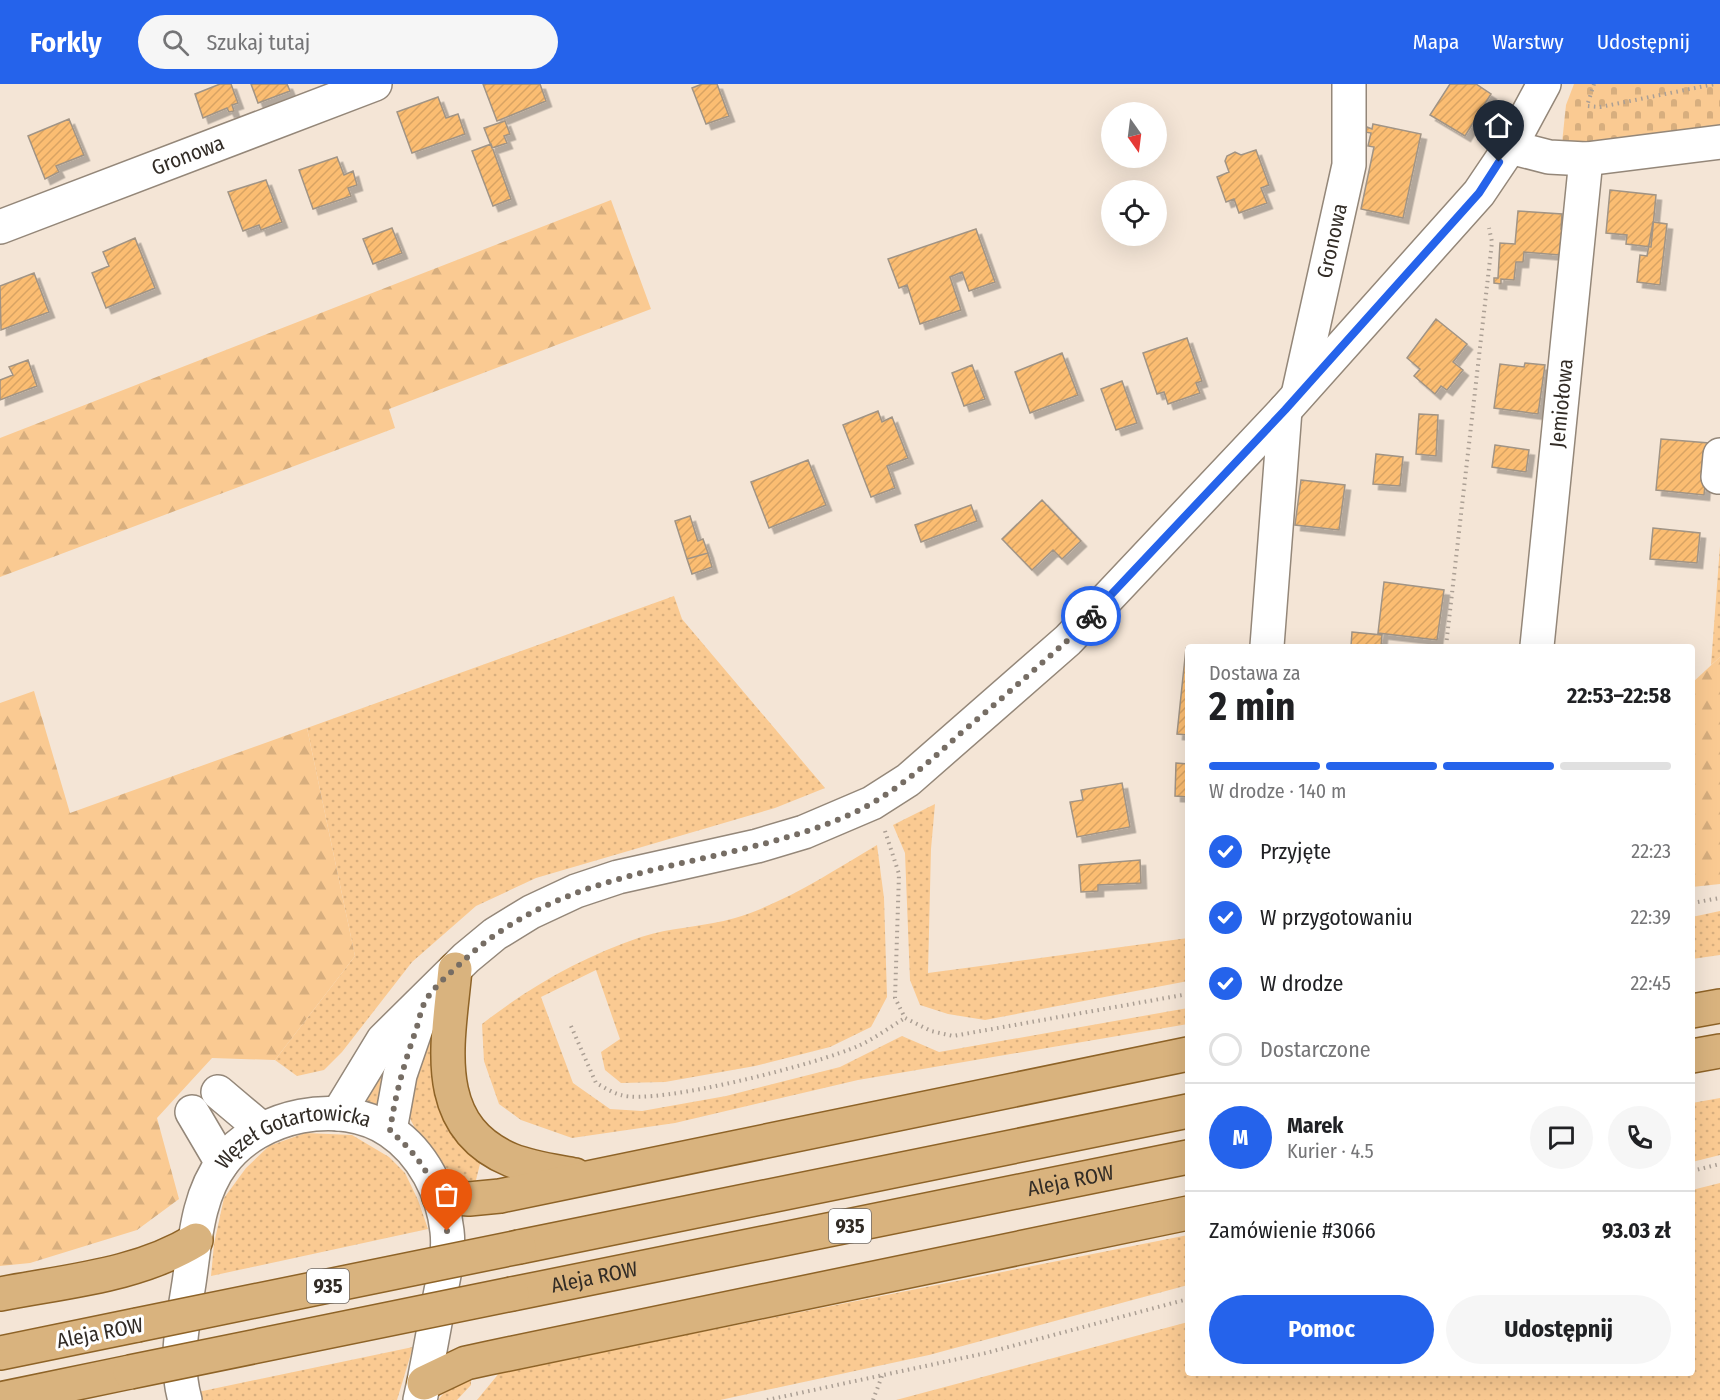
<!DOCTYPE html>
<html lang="pl">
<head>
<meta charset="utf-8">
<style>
  body { margin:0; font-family:"Fira Sans Condensed",sans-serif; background:#f6f6f6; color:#202124; height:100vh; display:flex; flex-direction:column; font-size:22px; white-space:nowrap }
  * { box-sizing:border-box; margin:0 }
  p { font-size:20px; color:#757577 }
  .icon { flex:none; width:33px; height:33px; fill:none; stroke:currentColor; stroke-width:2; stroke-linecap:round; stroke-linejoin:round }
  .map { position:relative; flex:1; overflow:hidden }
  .side { position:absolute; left:1185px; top:560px; width:510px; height:732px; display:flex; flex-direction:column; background:#fff; border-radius:6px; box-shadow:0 6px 24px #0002 }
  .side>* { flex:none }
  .needle { width:39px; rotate:166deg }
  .fabs { position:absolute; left:1101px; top:18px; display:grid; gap:12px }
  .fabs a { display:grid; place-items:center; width:66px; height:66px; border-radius:50%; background:#fff; box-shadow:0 6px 24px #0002; font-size:30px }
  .pin { position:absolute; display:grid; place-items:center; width:51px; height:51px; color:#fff; margin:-62px -26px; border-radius:50% 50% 50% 0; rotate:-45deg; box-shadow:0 0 6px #0007 }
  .pin .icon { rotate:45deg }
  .courier { position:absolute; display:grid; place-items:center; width:60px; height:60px; margin:-30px; border:4px solid #2563eb; border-radius:50%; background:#fff; color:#222; box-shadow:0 2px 8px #0007 }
  .summary em { font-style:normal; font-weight:700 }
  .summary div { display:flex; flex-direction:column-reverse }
  .summary { display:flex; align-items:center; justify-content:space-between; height:102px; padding:0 24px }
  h1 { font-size:39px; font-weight:700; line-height:45px }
  .bar { display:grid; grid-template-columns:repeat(4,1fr); gap:9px 6px; align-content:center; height:72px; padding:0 24px }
  .bar i { height:8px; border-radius:4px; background:#e0e0e0 }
  .bar .on { background:#2563eb }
  .bar p { grid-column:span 4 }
  .line { display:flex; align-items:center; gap:15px; padding:0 24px; border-top:2px solid #e0e0e0 }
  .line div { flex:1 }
  .round { display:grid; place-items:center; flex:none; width:63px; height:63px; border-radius:32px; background:#f6f6f6 }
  ol { padding:0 24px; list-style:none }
  li { display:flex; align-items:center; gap:18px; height:66px }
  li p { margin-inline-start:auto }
  li .icon { padding:6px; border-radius:50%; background:#2563eb; color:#fff; stroke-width:4 }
  li:last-child { color:#757577 }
  li i { width:33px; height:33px; border:3px solid #e0e0e0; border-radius:50% }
  .cta { display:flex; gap:12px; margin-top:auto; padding:12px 24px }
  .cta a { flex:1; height:69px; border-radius:36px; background:#2563eb; color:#fff; font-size:24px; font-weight:700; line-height:69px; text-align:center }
  .cta a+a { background:#f6f6f6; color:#202124 }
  header { display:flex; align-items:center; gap:36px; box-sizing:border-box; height:84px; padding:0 30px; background:#2563eb; color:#fff }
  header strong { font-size:28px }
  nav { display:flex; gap:33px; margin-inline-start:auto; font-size:21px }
  .search { width:420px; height:54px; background:#f6f6f6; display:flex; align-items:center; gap:15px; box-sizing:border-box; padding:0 21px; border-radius:33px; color:#757577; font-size:22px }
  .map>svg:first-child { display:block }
</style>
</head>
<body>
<header>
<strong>Forkly</strong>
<div class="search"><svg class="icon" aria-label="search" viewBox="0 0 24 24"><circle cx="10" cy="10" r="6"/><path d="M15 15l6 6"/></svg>Szukaj tutaj</div>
<nav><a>Mapa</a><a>Warstwy</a><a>Udostępnij</a></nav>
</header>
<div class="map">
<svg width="1720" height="1316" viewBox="0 0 1720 1316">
  <defs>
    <pattern id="green-dots" width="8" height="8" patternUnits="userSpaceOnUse" patternTransform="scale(1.5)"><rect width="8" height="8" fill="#faca92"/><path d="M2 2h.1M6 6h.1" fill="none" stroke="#d7ae7e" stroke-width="1.8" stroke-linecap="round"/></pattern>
    <pattern id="forest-firs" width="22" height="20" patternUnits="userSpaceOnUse" patternTransform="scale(1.5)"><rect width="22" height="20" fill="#faca92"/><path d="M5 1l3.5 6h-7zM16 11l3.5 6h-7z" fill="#d7ae7e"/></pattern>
    <pattern id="cemetery-stones" width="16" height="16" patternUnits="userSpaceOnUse" patternTransform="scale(1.5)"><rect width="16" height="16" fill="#faca92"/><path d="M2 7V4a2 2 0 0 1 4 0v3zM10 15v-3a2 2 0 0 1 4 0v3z" fill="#d7ae7e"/></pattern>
    <pattern id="building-hatch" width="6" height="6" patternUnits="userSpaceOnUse" patternTransform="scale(1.5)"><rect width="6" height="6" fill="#fbbd72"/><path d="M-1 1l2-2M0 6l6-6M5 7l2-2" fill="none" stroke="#d8a363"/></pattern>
    <filter id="shadow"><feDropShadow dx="5.5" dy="5.5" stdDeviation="0" flood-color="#0004"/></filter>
  </defs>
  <rect width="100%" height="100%" fill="#f4e5d6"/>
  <path fill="url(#green-dots)" d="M1720,462V573L1711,581Z
    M674,512L682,535L825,704L775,724L536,794L476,822L412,878L342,968L324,986L297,992L275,976L355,872L307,644Z
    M935,720L931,765L928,889L1188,854V897L985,936L948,930L920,921L910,896L905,769L893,741Z
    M877,761L884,814L887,913L871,943L830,963L755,982L665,998L621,999L605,986L601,968L620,955L596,886L541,913L573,999L610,1025L642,1027L726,1012L840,983L902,952L939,968L1188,924V940L858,996L675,1039L572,1054L521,1036L499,1020L484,977L482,940C531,902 582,873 641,853C671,843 705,843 735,834C787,818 831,788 877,761Z
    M1720,827V871L1692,875V833Z
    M438,939L432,973L434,998L482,1072L475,1100C454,1094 446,1085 432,1068C420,1053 407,1036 405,1015C403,998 428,954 438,939Z
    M393,960L378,1023L361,1017Z
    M1720,1014V1071L1692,1078V1019Z
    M305,1049L352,1051L389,1073L405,1089L418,1116L428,1145L211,1192L214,1160L224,1114L246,1084L269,1062Z
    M1720,1099V1316H896L1188,1238V1288H1692V1106Z
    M1188,1151V1201L929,1271L720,1316H477L500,1288Z
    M413,1263L397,1316H202L198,1308Z
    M471,1294V1301L457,1316H438L443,1310Z"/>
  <path fill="url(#forest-firs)" d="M611,116L651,225L389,325L395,344L0,493V354Z
    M1720,573V800L1692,803V599Z
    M34,607L70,729L307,644L355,872L275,976L212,974L157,1034L179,1115L137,1146L30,1179L0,1182V619Z"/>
  <path fill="url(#cemetery-stones)" d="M1574,0H1720V43L1590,58L1562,59L1566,21Z"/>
  <path fill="url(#building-hatch)" stroke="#a19485" stroke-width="1.5" filter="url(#shadow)" d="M220,0H231L238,19L232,21L234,27L229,28L227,24L203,34L195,10Z
    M251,0H287L290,7L258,19Z
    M483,0H540L546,17L497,37Z
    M702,0H717L729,32L706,40L692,4Z
    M1450,0H1476L1491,10L1465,52L1430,31Z
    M438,13L446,34L458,30L465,50L412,69L397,28Z
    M69,35L84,71L56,82L59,88L45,95L28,52Z
    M505,37L510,50L504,52L507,59L492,64L484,44Z
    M1373,40L1421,50L1403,134L1361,125L1374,63L1368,62L1371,49L1365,48L1367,43L1372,45Z
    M491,60L511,115L493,122L472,67Z
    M1256,66L1269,101L1261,104L1267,119L1239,129L1234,115L1226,118L1217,93L1229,88L1225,77L1227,72L1235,68L1241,71Z
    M337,73L344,91L353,87L357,101L348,104L351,112L313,125L299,86Z
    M266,96L282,138L261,146L259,141L243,147L228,108Z
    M1610,106L1656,111L1651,163L1626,160L1627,151L1606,149Z
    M1518,127L1562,130L1561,145L1569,146L1568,165L1560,164V171L1524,168L1523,178H1516L1514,196L1501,195V200L1494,199V194H1498L1500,159L1515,160Z
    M1653,138L1667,140L1660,201L1637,198L1640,171L1647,172Z
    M392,144L402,169L373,180L363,155Z
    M976,145L995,198L969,207L962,188L950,193L961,226L920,240L907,201L899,204L888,175Z
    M135,154L155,204L106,224L92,189L109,182L103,168Z
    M34,189L49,228L1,246L0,202Z
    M1436,235L1467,260L1453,278L1463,286L1447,306L1441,302L1435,310L1414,292L1420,285L1407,274Z
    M1187,254L1202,297L1196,299L1200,309L1168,320L1164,308L1157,310L1143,269Z
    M1062,269L1078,311L1030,329L1015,288Z
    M28,276L37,302L0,316V296L13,291L9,283Z
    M1525,279L1545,281L1538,330L1494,324L1500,280L1524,283Z
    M972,281L985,315L964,322L952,289Z
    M1122,297L1137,339L1116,346L1101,305Z
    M878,327L882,338L892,333L908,374L887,382L895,404L871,413L843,341Z
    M1419,330L1438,331L1436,372L1416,370Z
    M1661,355L1709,359L1704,411L1656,406Z
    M1495,361L1529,366L1526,388L1492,383Z
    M1376,370L1403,373L1400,402L1373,400Z
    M808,376L826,421L769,444L751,398Z
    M1301,396L1345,401L1339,446L1295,441Z
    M1042,416L1081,457L1062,475L1053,466L1032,486L1002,455Z
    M971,421L977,437L921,458L915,441Z
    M690,432L698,457L703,455L708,469L687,475L675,437Z
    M1653,444L1700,449L1697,479L1650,475Z
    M708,469L712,483L692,490L687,475Z
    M1384,498L1444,506L1437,556L1378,549Z
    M1352,548L1382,551L1381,562H1351Z
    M1186,564H1188V651L1177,650Z
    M1176,679L1188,680V713L1175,712Z
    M1122,699L1130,743L1077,753L1070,718L1083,716L1081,706Z
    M1140,776L1141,799L1098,801V807L1081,808L1079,781Z"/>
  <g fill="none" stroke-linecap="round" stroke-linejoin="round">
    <g stroke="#948779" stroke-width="36">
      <g id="minor">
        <path d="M1510,63L1549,73L1586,75L1720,58"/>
        <path id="s1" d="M0,143L375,0"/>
        <path id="s2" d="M1298,311L1349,81V0"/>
        <path d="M1718,393L1720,371"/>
        <path d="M1267,562L1285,326"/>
        <path id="s3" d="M1537,562L1586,75"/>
        <path d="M218,1008L262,1045"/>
        <path d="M192,1028L222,1079"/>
        <path d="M338,1030L383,956L466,874L495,850L531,828L576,807L618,793L757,762L804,748L872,719L908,696L1068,556L1285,326L1479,109L1510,63L1544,0"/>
        <path d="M390,1046L400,991L424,921"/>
        <path id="s4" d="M185,1316C174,1278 183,1238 189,1199C195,1159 197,1112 223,1078C258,1031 340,1013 390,1047C423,1069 443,1109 447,1147C450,1172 442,1198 438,1223C432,1254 427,1285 420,1316"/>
      </g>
    </g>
    <g stroke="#8e6327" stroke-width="36">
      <g id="major">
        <path d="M455,885C449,955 427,1041 511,1076C531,1084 554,1087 575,1091"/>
        <path d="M1692,927L1720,922"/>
        <path d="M1692,972L1720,967"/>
        <path d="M439,1113L469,1115L500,1112L1188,970"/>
        <path d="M519,1163L1188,1027"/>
        <path d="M0,1210C66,1197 137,1192 196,1156"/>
        <path id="s5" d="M512,1210L1188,1073"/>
        <path d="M0,1269L137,1241"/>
        <path d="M424,1299L466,1279L489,1274L1188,1129"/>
        <path d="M0,1315L130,1288"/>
      </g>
    </g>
    <path stroke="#ab9f94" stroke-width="4" stroke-dasharray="1.5 4.5" stroke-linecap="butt" d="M1594,0L1587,22L1600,23L1715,0
      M1446,562L1492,158L1489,144
      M885,747L899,790L895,914L905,934L931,947L953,952L1188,910
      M1692,819L1720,814
      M571,942L596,999C604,1003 612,1009 621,1011C656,1022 821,979 858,962C874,955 890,943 905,934
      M1692,1087L1720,1080
      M767,1316L986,1269L1188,1215
      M873,1316L882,1292"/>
    <use href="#minor" stroke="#fff" stroke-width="33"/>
    <use href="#major" stroke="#d9b37e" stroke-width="33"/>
    <g stroke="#8e6327" stroke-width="36" stroke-linecap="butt">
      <path id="major-bridge" d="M137,1241L519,1163
        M130,1288L512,1210"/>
    </g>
    <use href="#major-bridge" stroke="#d9b37e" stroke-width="33"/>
  </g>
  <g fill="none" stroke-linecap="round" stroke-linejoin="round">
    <path stroke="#766d64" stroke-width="6" stroke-dasharray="0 10.8" d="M447,1147C440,1105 423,1074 390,1047C395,1011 404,980 416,946C419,937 421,924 426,916C434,903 449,890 460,880C569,775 719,788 849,731C893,711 927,680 962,648C998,618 1033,587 1068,556L1091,532"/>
    <path stroke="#2563eb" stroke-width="8" d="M1091,532L1285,326L1479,109L1499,78"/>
  </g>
  <g text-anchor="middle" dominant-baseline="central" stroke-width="6" stroke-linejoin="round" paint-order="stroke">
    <g fill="#fff" stroke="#706b67" stroke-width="1.5">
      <rect x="829" y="1125" width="42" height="34" rx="4.5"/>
      <rect x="307" y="1185" width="42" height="34" rx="4.5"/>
    </g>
    <g font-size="20" font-weight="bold" fill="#322c26">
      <text x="850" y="1142">935</text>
      <text x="328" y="1202">935</text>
    </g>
    <g font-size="21" fill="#322c26" stroke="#fff">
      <text stroke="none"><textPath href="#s1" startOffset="201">Gronowa</textPath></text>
      <text stroke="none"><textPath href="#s2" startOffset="158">Gronowa</textPath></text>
      <text stroke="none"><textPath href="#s3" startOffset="244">Jemiołowa</textPath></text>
      <text stroke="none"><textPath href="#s4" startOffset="324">Węzeł Gotartowicka</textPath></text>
      <text stroke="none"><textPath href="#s5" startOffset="570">Aleja ROW</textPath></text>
      <text stroke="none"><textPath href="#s5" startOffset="84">Aleja ROW</textPath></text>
      <text transform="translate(100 1249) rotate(-11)">Aleja ROW</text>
    </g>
  </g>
</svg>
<div class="fabs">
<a><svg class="needle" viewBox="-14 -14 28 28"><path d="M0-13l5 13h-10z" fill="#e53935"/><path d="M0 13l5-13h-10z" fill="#757577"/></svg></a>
<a><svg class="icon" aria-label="locate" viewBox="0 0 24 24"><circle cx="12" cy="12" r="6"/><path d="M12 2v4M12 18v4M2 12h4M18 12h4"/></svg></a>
</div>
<div class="pin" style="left:447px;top:1147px;background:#ea580c"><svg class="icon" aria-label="bag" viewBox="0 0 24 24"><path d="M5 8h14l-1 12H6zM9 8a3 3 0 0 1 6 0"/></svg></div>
<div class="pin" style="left:1499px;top:78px;background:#1f2937"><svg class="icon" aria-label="home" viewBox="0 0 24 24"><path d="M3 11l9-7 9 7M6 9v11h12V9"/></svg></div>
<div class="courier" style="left:1091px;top:532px"><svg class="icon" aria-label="bike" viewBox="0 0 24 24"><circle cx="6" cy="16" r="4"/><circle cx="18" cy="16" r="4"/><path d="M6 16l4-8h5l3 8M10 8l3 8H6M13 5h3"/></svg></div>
<section class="side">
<div class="summary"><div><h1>2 min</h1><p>Dostawa za</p></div><em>22:53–22:58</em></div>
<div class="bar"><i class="on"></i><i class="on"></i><i class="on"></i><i></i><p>W drodze · 140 m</p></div>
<ol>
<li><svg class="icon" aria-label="check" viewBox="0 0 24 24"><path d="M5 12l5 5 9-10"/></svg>Przyjęte<p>22:23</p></li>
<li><svg class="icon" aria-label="check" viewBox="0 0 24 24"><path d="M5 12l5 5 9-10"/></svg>W przygotowaniu<p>22:39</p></li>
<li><svg class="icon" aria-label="check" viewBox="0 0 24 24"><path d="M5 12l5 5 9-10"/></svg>W drodze<p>22:45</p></li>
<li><i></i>Dostarczone</li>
</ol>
<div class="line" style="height:108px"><b class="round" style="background:#2563eb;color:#fff">M</b><div><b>Marek</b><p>Kurier · 4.5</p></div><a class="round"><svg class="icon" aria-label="chat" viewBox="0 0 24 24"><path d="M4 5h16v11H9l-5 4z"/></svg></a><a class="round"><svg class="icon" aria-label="phone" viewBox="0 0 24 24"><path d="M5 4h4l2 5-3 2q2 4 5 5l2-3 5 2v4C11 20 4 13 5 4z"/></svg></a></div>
<div class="line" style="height:78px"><div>Zamówienie #3066</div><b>93.03 zł</b></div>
<div class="cta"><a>Pomoc</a><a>Udostępnij</a></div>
</section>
</div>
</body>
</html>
